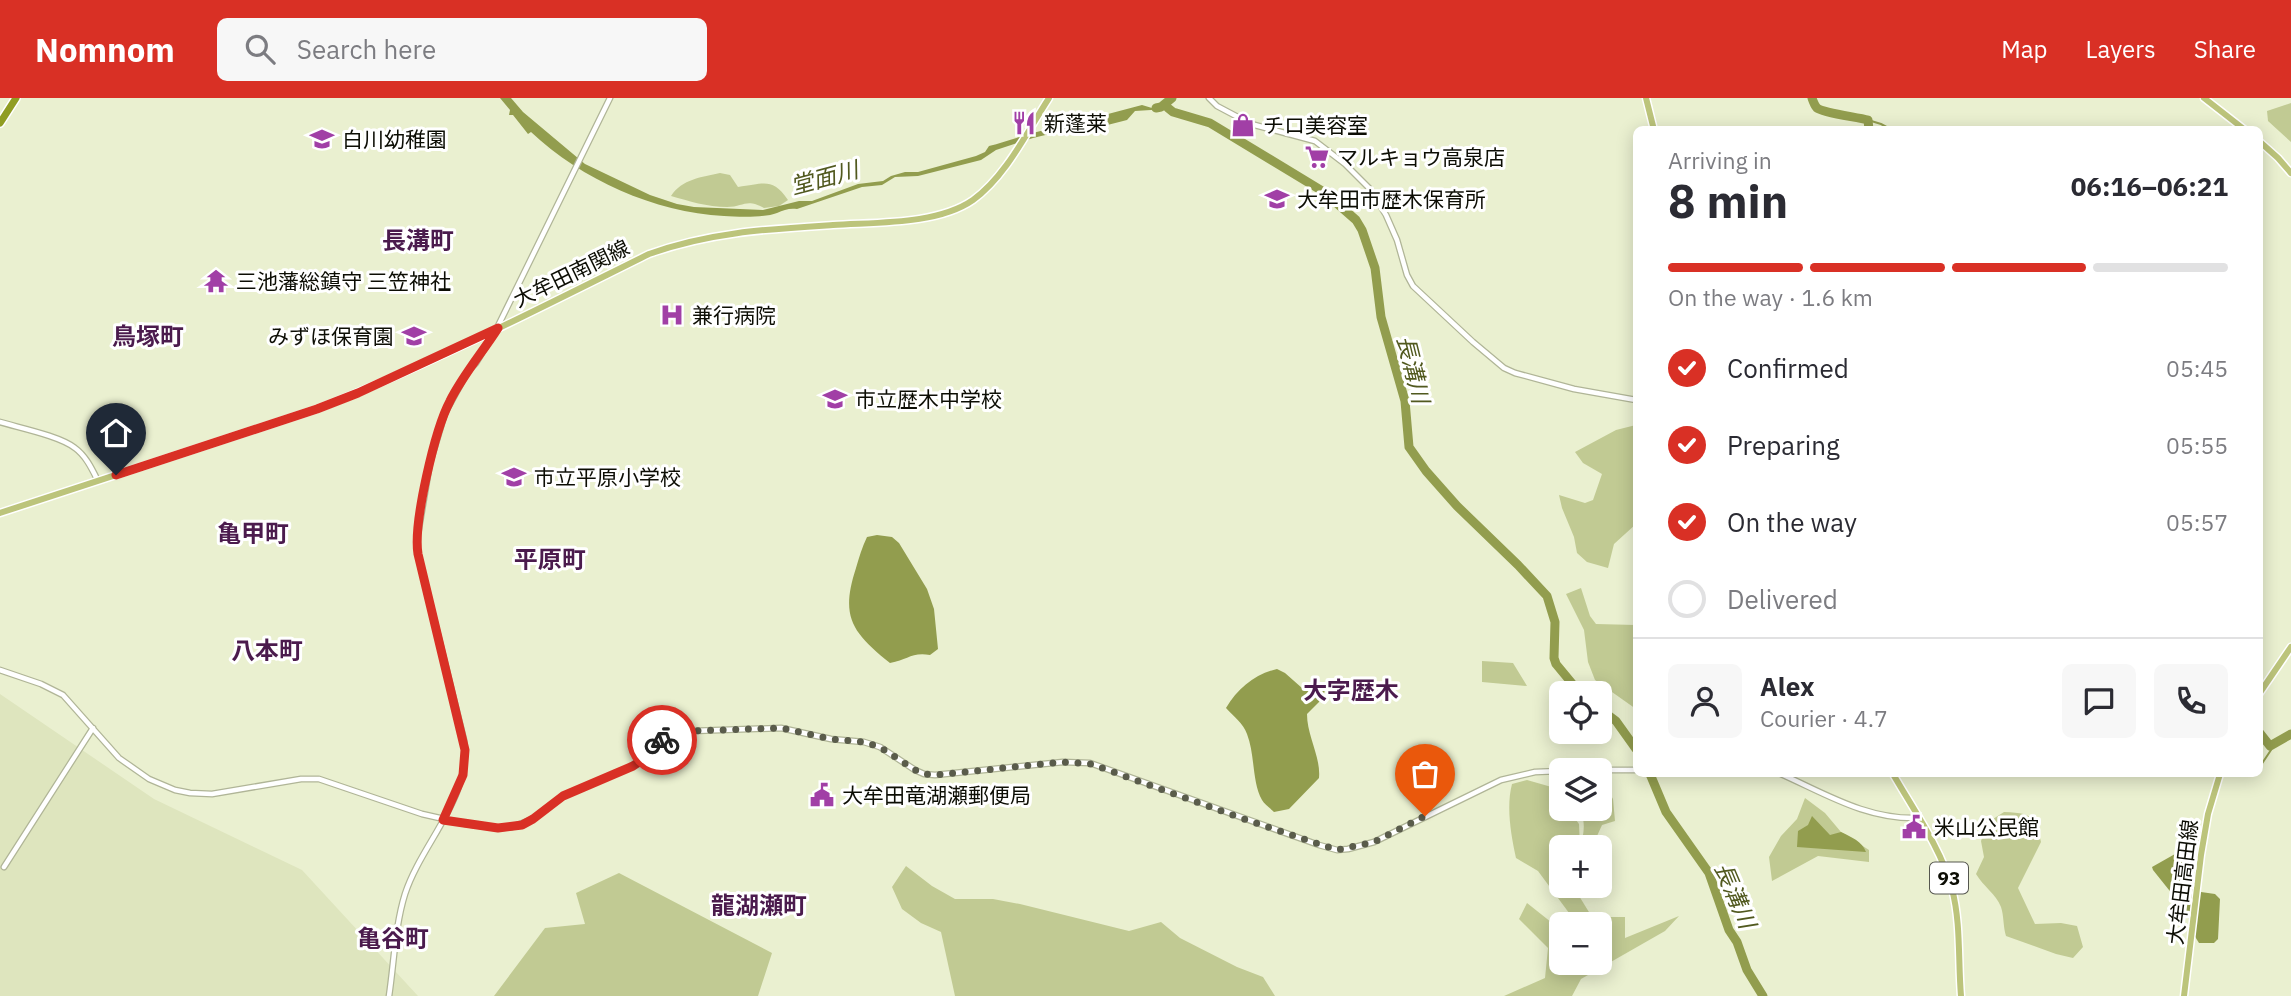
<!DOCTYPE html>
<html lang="en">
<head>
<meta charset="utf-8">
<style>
  body { margin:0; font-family:"IBM Plex Sans","Noto Sans JP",sans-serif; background:#f7f7f7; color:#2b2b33; height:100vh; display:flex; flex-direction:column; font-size:26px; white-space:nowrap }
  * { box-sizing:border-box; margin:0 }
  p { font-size:23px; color:#7c7c81 }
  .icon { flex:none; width:38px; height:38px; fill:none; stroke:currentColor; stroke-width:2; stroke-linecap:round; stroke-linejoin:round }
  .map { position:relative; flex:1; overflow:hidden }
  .sheet { position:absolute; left:1633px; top:28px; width:630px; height:651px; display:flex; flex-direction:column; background:#fff; border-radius:10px; box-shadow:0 4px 18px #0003 }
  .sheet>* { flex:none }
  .tools { position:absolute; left:1549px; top:583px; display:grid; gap:14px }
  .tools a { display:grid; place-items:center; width:63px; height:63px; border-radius:10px; background:#fff; box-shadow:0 4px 18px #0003; font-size:35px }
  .pin { position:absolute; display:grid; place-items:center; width:60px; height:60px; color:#fff; margin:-72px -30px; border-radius:50% 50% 50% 0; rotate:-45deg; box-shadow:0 0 7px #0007 }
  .pin .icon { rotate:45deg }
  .courier { position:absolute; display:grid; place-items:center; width:70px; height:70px; margin:-35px; border:5px solid #d93025; border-radius:50%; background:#fff; color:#222; box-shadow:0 2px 9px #0007 }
  .overview em { font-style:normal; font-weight:700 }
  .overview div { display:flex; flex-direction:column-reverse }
  .overview { display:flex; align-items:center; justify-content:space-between; height:119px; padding:0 35px }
  h1 { font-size:46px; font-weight:700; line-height:52px }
  .bar { display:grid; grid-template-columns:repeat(4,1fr); gap:10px 7px; align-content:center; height:84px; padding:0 35px }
  .bar i { height:9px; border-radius:5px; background:#e1e1e2 }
  .bar .active { background:#d93025 }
  .bar p { grid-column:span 4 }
  .line { display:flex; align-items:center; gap:18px; padding:0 35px; border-top:2px solid #e1e1e2 }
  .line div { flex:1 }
  .round { display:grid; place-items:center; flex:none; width:74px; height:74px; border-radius:10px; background:#f7f7f7 }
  ol { padding:0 35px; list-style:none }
  li { display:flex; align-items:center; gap:21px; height:77px }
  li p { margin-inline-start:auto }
  li .icon { padding:7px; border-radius:50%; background:#d93025; color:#fff; stroke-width:4 }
  li:last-child { color:#7c7c81 }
  li i { width:38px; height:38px; border:4px solid #e1e1e2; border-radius:50% }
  header { display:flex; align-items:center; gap:42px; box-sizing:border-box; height:98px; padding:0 35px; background:#d93025; color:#fff }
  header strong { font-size:33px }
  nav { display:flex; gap:38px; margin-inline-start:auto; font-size:24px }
  .search { width:490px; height:63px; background:#f7f7f7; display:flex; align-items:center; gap:18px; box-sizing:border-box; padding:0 24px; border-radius:10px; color:#7c7c81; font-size:26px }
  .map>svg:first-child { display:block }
</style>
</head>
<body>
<header>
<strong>Nomnom</strong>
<div class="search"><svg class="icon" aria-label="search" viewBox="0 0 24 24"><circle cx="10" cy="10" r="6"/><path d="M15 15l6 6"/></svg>Search here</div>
<nav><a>Map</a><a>Layers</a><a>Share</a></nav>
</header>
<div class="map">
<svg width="2291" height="898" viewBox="0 0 2291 898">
  <rect width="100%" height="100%" fill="#eaf0d0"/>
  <path fill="#dee5be" d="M0,596L154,701L302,772L418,898H0Z"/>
  <path fill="#c1ca93" d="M2291,5V44L2268,23L2267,13Z
    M720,75L730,77L738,89C764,86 772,79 788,102L779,108L764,110C746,100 744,109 727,109C707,109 689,103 671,98C682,81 702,79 720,75Z
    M1636,327V426L1614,446L1608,470L1587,464L1577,455L1574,439L1562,410L1559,397L1585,405L1593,402L1602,376L1583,365L1575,354L1616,332Z
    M1581,490L1590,518L1596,526L1636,527V611L1595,582L1588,564L1584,532L1566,496Z
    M1482,563L1513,565L1527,588L1482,584Z
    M1527,682L1555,690L1561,699V710L1568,711L1579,726L1580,749H1561V788H1577L1576,793L1592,819H1625V840L1679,818L1665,833L1581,881L1572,898H1504L1545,880L1548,850L1519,821L1527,805L1561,832V864H1600V826H1566L1572,819L1538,773L1516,760C1511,737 1506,709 1512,686Z
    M1603,684L1613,701L1615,723L1602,727L1592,749H1581C1583,736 1587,724 1579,711L1600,710V687Z
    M1805,700L1825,715L1841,734L1869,752V764L1818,758L1772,783L1769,759L1781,738L1797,721Z
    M2004,714C2031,715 2035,717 2041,744L2018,790L2035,826L2061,825L2077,828L2083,849L2073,860L2056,856L2006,838C2003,829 2004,818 2001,809C1996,796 1983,788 1976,776L1984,759L1981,743L1984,735L1993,721Z
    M906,768L932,788L955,801H993L1020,806L1129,833L1161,824L1180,840L1237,869L1263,879L1275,898H955L941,834L921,825L902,811L892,789Z
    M619,775L772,855L758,898H494L545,830L585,826L576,795Z"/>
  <path fill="#929d4e" d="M500,0H511L523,14L585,66L650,97L677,106L694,109L763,112L799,103H812L858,86L883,83L891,78L905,74H918L976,58L985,54L989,48C1013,42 1039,31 1063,29C1073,28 1081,32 1091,29C1098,26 1104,22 1108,16L1142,7L1152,10L1163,5L1176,13V18L1169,16L1167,11L1135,13L1127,22L1080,34L1066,32L1033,40L996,52L981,62L918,78L895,79L882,87L862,89L797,111C789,110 784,112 777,115C764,120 738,119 724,118C654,114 582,82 531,34L528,36L513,17H509L510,12Z
    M877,437L892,439L899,445L927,491L934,511L938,551L930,557C911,554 908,562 890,565C852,534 840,519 856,470C859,460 862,449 867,439Z
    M1277,571L1285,575L1302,590L1322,588L1325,591L1323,600L1307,616C1307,638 1321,659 1319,680L1289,711L1274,714C1270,710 1264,706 1262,702C1252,685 1255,656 1247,636C1243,625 1234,619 1226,610C1238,590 1255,576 1277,571Z
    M1812,718L1830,737L1841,734C1851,739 1862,743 1866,754L1797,749L1798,733L1808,727Z
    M2175,756L2180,759L2201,794L2215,796L2220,801L2218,841L2214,845H2199L2194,837L2193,822L2153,772L2152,769Z"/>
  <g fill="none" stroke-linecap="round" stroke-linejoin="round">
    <path stroke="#929d4e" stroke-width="2" d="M1868,22L1881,26L1892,32
      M2259,670L2271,652L2270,648"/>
    <path stroke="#929d4e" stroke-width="9" d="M1812,0C1813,3 1815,8 1817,10C1823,15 1857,19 1868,22L1869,32
      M1156,10L1161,9L1172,0
      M1168,10L1173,14L1210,25L1324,94L1356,122L1362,132L1375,170L1381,219L1405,303L1409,349L1426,373L1457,408L1518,467L1547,498L1555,524L1554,560L1556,566L1580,595
      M1600,611L1616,623L1636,651
      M2259,634L2270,648L2291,636
      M1650,676L1666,714L1709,775L1729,832L1737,844L1747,872L1763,898"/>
    <g stroke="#b0b597" stroke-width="7">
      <path id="minor" d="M1209,0L1217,8L1251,26L1315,43L1345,66L1369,90L1386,117L1397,142L1407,177L1413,188L1473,244L1504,270L1515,275L1574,291L1636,302
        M0,324C20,330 60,338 75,350C86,358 92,371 98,383
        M0,572L41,586L63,597L119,660L149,681L175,692L190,695L212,696L301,681H319L422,716L466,726L498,730L512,729L533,721L563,698L633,668L645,660L660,643L669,638L692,633L781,630L831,641L864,644L880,649L915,672L924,676L935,677L1063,664L1090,665L1319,747L1337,752L1348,751L1374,744L1501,682L1535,674L1561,673
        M1600,672H1636
        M1781,676C1826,696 1867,722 1919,720
        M4,769L93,630
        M389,898C394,865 395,828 405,796C422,744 472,700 464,642L418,456L417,442L430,365L445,315L468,273L476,265L497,230L610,0"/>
    </g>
    <g stroke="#fff" stroke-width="9">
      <path id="major" d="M1646,0L1654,32
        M2204,0L2245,32
        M2259,43L2278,60L2291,75
        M0,415L317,311C431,266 540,210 649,156C710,134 769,131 833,127C875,124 937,127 973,102C1006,78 1027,34 1049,0
        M2259,596L2291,549
        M1893,676C1913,711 1942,752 1952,791C1961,825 1958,863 1961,898
        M2184,898L2201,757L2208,716L2220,676"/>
    </g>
    <g stroke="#fff" stroke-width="10">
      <path id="highway" d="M0,25L16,0"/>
    </g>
    <use href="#minor" stroke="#fff" stroke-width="4.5"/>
    <use href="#major" stroke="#bcc47b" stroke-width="6"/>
    <use href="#highway" stroke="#909d23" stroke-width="7"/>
  </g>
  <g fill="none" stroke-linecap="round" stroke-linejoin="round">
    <path stroke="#5a5c4b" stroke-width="7" stroke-dasharray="0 12.6" d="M662,642L679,634L692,633L781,630L831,641L864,644L880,649L915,672L924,676L935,677L1063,664L1091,666L1241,720L1337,752L1374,744L1425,718"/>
    <path stroke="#d93025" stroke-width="9" d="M116,377L317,311L358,295L498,230C482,255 463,277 450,303C435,331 413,425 418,456L465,652L463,677L443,722L498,730L522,727L533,721L563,698L633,668L645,660L662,642"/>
  </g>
  <defs>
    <g id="restaurant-bare" transform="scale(1.89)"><path d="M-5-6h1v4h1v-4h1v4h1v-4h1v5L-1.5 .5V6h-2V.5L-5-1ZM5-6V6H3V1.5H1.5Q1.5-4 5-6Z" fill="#a13fa6" stroke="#fff" stroke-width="2.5" paint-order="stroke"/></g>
    <g id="shop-bare" transform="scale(1.89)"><path d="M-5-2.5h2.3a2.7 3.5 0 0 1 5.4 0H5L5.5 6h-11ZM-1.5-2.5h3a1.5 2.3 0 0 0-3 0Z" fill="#a13fa6" stroke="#fff" stroke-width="2.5" paint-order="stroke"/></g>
    <g id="school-bare" transform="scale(1.89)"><path d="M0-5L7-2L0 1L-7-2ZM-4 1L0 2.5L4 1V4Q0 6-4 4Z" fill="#a13fa6" stroke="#fff" stroke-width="2.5" paint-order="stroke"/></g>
    <g id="supermarket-bare" transform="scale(1.89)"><path d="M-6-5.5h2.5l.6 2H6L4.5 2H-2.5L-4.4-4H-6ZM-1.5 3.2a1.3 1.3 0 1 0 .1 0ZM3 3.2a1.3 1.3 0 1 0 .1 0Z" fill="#a13fa6" stroke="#fff" stroke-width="2.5" paint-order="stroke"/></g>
    <g id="temple-bare" transform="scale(1.89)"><path d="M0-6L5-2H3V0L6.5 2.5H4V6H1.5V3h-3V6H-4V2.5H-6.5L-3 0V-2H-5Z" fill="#a13fa6" stroke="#fff" stroke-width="2.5" paint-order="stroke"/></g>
    <g id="hospital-bare" transform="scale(1.89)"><path d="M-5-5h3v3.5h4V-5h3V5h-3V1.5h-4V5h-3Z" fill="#a13fa6" stroke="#fff" stroke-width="2.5" paint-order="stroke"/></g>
    <g id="civic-bare" transform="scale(1.89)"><path d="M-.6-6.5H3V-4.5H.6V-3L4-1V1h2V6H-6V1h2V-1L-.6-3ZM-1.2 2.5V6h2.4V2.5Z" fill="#a13fa6" stroke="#fff" stroke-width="2.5" paint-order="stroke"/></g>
  </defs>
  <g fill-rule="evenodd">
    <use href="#restaurant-bare" x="1024" y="25"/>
    <use href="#shop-bare" x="1243" y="27"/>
    <use href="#school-bare" x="322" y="41"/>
    <use href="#supermarket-bare" x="1317" y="59"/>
    <use href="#school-bare" x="1277" y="101"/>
    <use href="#temple-bare" x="216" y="183"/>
    <use href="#hospital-bare" x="672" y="217"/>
    <use href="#school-bare" x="414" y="238"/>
    <use href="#school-bare" x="835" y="301"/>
    <use href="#school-bare" x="514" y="379"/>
    <use href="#civic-bare" x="822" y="697"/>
    <use href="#civic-bare" x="1914" y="729"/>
  </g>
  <g text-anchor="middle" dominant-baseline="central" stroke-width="6" stroke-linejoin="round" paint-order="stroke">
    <rect fill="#fff" stroke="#55564f" stroke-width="2" x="1930" y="764.5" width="38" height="31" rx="5"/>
    <g font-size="19" font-weight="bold" fill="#0c0d04">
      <text x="1949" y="780">93</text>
    </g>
    <g font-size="21" fill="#0c0d04" stroke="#fff" text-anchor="start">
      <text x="1044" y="25">新蓬莱</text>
      <text x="1263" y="27">チロ美容室</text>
      <text x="342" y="41">白川幼稚園</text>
      <text x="1337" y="59">マルキョウ高泉店</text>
      <text x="1297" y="101">大牟田市歴木保育所</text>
      <text x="236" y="183">三池藩総鎮守 三笠神社</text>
      <text x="692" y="217">兼行病院</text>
      <text x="394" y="238" text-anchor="end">みずほ保育園</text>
      <text x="855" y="301">市立歴木中学校</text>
      <text x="534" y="379">市立平原小学校</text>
      <text x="842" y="697">大牟田竜湖瀬郵便局</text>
      <text x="1934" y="729">米山公民館</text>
    </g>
    <g font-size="21" fill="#0c0d04" stroke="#fff">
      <text transform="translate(571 175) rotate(-26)">大牟田南関線</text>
      <text transform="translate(2182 784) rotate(-83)">大牟田高田線</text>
    </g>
    <g font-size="23" font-style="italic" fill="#51591f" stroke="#fff">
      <text transform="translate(824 79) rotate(-15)">堂面川</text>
      <text transform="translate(1414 271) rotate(76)">長溝川</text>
      <text transform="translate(1736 797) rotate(67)">長溝川</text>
    </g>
    <g font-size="24" font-weight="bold" fill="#4b1b4d" stroke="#fff">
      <text x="418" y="142">長溝町</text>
      <text x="148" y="238">鳥塚町</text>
      <text x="253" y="435">亀甲町</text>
      <text x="550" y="461">平原町</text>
      <text x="267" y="552">八本町</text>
      <text x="1351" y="592">大字歴木</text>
      <text x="759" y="807">龍湖瀬町</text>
      <text x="393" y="840">亀谷町</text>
    </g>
  </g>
</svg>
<div class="tools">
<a><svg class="icon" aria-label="locate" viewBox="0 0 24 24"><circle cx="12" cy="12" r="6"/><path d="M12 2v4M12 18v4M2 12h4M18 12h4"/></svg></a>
<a><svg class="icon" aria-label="layers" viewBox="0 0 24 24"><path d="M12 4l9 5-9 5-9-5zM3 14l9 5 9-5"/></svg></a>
<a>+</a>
<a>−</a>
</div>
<div class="pin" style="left:1425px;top:718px;background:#ea580c"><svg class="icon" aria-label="bag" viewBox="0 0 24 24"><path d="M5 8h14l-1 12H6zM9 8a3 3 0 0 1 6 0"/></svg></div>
<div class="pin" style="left:116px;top:377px;background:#1f2937"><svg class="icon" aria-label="home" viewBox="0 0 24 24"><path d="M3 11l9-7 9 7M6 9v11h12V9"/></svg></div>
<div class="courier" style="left:662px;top:642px"><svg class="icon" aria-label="bike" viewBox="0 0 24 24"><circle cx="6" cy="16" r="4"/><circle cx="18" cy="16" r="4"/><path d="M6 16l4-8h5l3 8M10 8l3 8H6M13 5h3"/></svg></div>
<section class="sheet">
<div class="overview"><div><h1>8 min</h1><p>Arriving in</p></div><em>06:16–06:21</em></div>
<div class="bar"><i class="active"></i><i class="active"></i><i class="active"></i><i></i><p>On the way · 1.6 km</p></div>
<ol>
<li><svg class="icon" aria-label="check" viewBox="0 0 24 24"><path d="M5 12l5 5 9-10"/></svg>Confirmed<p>05:45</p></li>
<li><svg class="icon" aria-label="check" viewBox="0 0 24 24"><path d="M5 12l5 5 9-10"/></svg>Preparing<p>05:55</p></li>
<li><svg class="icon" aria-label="check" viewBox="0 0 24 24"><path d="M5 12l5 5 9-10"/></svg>On the way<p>05:57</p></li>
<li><i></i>Delivered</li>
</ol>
<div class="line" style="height:126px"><a class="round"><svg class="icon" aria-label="person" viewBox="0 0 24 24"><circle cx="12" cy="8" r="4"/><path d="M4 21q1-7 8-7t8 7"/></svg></a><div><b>Alex</b><p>Courier · 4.7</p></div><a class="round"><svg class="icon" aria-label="chat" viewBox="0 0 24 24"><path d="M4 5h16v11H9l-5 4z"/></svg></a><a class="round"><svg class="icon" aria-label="phone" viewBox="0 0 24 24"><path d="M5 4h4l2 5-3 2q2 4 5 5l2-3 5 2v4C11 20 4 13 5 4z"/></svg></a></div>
</section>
</div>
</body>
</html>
